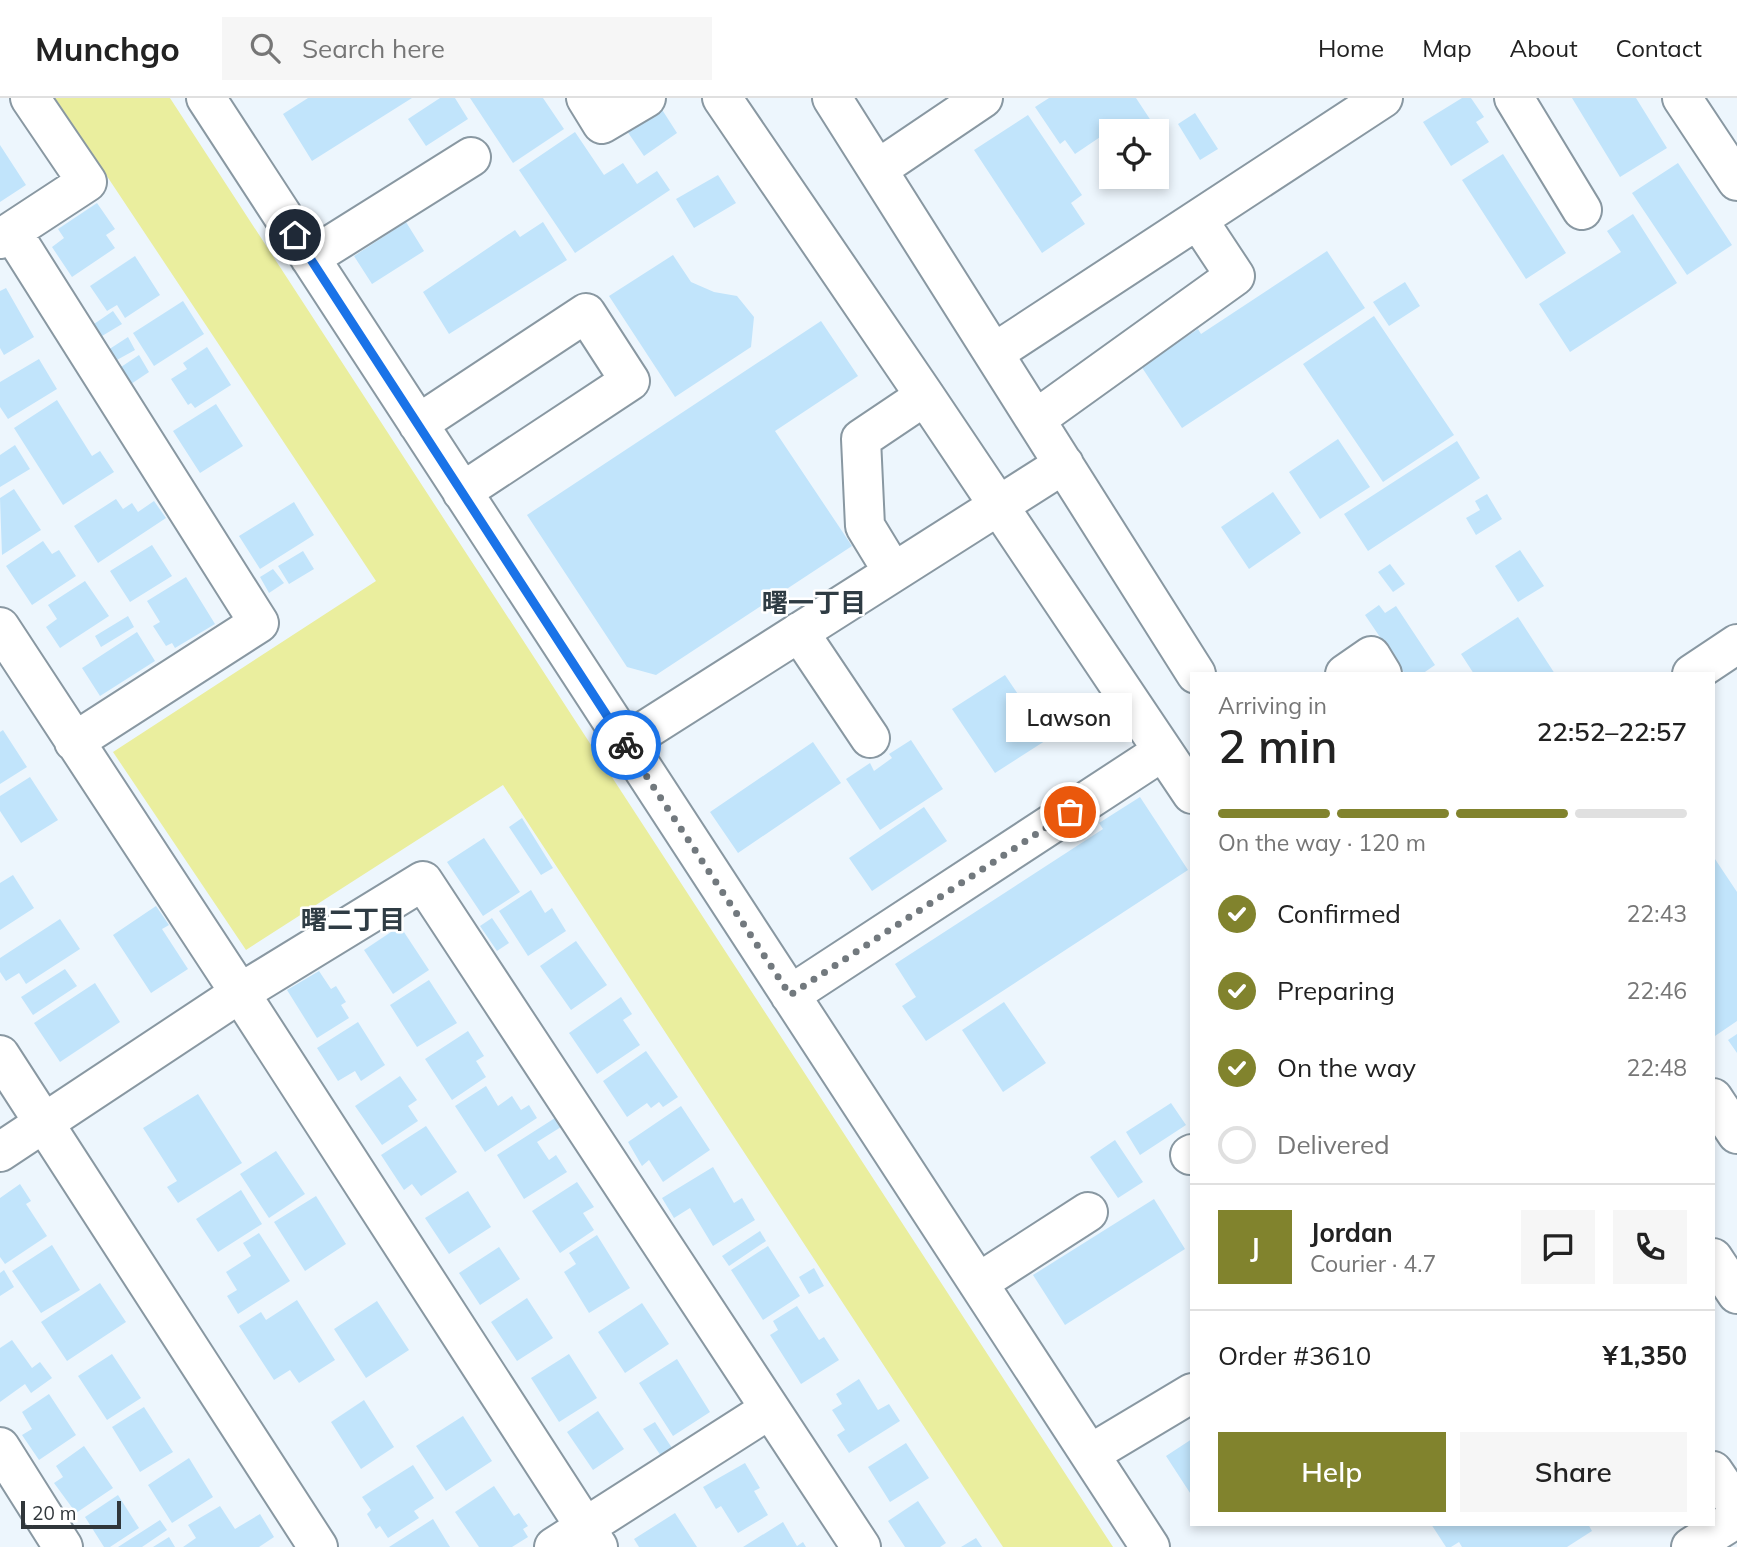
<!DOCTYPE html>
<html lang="en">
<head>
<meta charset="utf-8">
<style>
  body { margin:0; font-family:Mulish,"Noto Sans JP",sans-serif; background:#f6f6f6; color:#222; height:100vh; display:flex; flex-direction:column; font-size:26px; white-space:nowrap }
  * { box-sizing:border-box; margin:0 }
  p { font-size:23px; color:#767676 }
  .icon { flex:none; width:38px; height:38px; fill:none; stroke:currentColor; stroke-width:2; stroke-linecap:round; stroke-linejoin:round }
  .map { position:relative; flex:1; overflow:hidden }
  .drawer { position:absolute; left:1190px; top:574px; width:525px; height:854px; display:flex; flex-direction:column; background:#fff; border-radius:0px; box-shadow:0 4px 10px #0003 }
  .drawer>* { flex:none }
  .fabs { position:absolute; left:1099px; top:21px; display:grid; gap:14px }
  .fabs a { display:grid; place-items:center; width:70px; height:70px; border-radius:0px; background:#fff; box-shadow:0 4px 10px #0003; font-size:35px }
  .scale { position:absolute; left:21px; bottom:18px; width:100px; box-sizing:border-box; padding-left:7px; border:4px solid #30363a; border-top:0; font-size:19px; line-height:24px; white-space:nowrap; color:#30363a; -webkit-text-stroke:5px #fff; paint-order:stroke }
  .pin { position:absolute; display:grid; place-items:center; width:60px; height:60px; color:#fff; margin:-30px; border:4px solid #fff; border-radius:50%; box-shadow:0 2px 7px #0007 }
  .courier { position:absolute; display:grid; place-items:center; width:70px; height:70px; margin:-35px; border:5px solid #1a73e8; border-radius:50%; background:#fff; color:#222; box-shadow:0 2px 9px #0007 }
  .bubble { position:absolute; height:49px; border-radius:0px; background:#fff; box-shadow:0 4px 10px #0003; font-size:23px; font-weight:600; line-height:49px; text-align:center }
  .overview em { font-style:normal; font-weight:600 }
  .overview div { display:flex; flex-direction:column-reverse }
  .overview { display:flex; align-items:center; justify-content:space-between; height:119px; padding:0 28px }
  h1 { font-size:46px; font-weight:600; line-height:52px }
  .bar { display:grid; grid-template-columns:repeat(4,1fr); gap:10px 7px; align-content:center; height:84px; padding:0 28px }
  .bar i { height:9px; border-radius:5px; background:#e0e0e0 }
  .bar .current { background:#81832d }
  .bar p { grid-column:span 4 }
  .line { display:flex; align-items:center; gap:18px; padding:0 28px; border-top:2px solid #e0e0e0 }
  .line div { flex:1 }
  .round { display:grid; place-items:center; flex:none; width:74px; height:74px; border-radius:0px; background:#f6f6f6 }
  ol { padding:0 28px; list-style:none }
  li { display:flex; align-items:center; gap:21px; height:77px }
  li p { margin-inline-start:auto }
  li .icon { padding:7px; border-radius:50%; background:#81832d; color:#fff; stroke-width:4 }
  li:last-child { color:#767676 }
  li i { width:38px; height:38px; border:4px solid #e0e0e0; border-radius:50% }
  .button { display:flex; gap:14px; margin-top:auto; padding:14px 28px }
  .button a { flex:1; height:80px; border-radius:0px; background:#81832d; color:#fff; font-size:28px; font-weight:600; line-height:80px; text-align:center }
  .button a+a { background:#f6f6f6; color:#222 }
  header { display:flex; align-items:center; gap:42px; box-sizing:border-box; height:98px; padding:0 35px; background:#fff; border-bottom:2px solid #e0e0e0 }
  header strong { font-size:33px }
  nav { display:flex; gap:38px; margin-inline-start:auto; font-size:24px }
  .search { width:490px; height:63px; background:#f6f6f6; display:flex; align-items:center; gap:18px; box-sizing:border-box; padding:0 24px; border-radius:0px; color:#767676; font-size:26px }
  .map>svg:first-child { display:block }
</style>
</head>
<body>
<header>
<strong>Munchgo</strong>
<div class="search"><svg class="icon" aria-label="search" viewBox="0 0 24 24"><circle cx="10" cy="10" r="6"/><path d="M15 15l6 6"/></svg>Search here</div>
<nav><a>Home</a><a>Map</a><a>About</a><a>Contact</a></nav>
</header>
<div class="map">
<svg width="1737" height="1449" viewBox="0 0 1737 1449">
  <rect width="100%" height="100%" fill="#edf6fd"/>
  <path fill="#eaee9e" d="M55,0H170L1113,1449H1003L503,687L246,852L113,654L376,483Z"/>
  <path fill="#c1e4fb" d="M308,0H412L312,63L283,16Z
    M440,0H455L468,21L426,48L408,21Z
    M470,0H543L564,31L513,65Z
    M1049,0H1136L1163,41L1157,45V33H1117L1115,29L1075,56L1065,42L1060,46L1035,9Z
    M1462,0H1471L1484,19L1476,24L1489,44L1451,68L1423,24Z
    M1572,0H1636L1667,50L1620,79Z
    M661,10L677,35L644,58L627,33Z
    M1195,15L1218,51L1200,62L1178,26Z
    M1028,17L1082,97L1071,105L1085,126L1042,155L974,52Z
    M575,34L604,77L623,65L637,86L657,73L670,92L575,155L519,72Z
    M0,47L26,87L0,104Z
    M1503,56L1566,155L1526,181L1462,82Z
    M1678,65L1732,147L1687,177L1632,95Z
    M718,77L736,105L694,130L676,101Z
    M97,105L115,131L106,137L115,150L72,179L52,149L64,140L58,131Z
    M1633,116L1677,185L1570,254L1539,206L1621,154L1607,133Z
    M406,124L424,153L372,186L354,158Z
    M543,124L567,162L449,236L423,194L515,132L520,139Z
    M1327,153L1365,210L1182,330L1141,268L1198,231L1201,236Z
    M673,157L691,184L714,194L737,198L754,219L751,249L675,299L609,198Z
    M135,158L160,197L125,220L117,207L107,213L90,188Z
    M1405,184L1420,208L1389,228L1373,204Z
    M6,190L34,239L4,257L0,250V193Z
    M183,203L204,236L154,268L133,235Z
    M113,213L122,226L102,238L94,226Z
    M1374,218L1454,337L1383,384L1303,266Z
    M821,223L858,278L775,333L852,448L656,577L627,569L527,417Z
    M128,239L135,252L115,263L108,252Z
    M207,249L231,287L195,310L191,305L188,307L171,281L187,271L183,265Z
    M139,257L149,274L131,286L121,269Z
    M39,261L57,291L8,321L0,309V284Z
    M57,302L92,358L100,353L114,374L63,407L14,330Z
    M216,306L243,348L200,375L173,333Z
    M1338,341L1370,389L1320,421L1289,374Z
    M1457,343L1480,380L1368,453L1344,416Z
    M15,347L30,371L0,389V357Z
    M14,391L41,432L2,457L0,400Z
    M1273,394L1301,435L1249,471L1221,429Z
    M1487,396L1502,421L1476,437L1466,420L1480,412L1475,403Z
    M116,401L123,411L132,405L138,414L154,403L166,420L98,465L74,428Z
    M294,404L314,437L260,471L239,438Z
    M43,443L52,456L59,452L76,478L32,507L6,468Z
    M152,447L172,478L130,504L110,473Z
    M1520,452L1544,488L1518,504L1495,468Z
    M303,453L314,471L289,486L278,468Z
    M1390,466L1405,486L1393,494L1378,474Z
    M273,471L284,485L269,495L260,479Z
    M186,479L215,526L175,550L172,545L166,548L153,528L160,524L147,503Z
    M85,483L109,518L60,550L46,529L57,521L48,507Z
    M1379,507L1385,515L1396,508L1435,567L1422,576H1405L1365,517Z
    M128,518L134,529L101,549L95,538Z
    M1518,519L1555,576H1474L1461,556Z
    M137,534L155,563L100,598L82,570Z
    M1005,577L1048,641L995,675L952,611Z
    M3,632L27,669L0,686V634Z
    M911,642L943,691L880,732L846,681L870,665L874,673L892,660L889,656Z
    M813,644L841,685L738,755L710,714Z
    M30,679L58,722L21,745L0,713V698Z
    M1140,699L1188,772L926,943L902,908L916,899L895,866L1103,731L1099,725Z
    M924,709L947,743L872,793L849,760Z
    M522,720L553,770L541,777L509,729Z
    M484,740L520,794L483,818L447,764Z
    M1713,758L1737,794V923L1715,938Z
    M13,777L34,810L0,832V785Z
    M531,792L545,815L552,810L566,833L528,858L499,813Z
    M156,808L169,827L162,831L188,871L151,895L113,837Z
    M492,820L509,845L497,853L480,828Z
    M60,821L80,851L26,886L19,875L6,883L0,874V860Z
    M400,828L429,872L393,896L364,852Z
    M576,843L607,887L571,912L540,868Z
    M65,871L77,888L33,917L21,899Z
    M319,873L331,891L336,888L346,904L341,907L349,920L317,940L287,892Z
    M429,882L457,925L417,949L390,907Z
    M95,885L120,924L60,964L34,925Z
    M621,899L632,916L623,922L640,947L597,976L569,935Z
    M1004,904L1046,965L1003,994L962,932Z
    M358,924L385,967L361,983L355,973L338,983L317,950Z
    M468,933L484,958L476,963L486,979L452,1002L425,961Z
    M1737,936V955L1728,942Z
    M646,953L678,999L663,1009L659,1004L651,1010L647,1005L627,1019L603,983Z
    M400,978L417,1002L408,1008L418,1023L382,1047L355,1008Z
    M486,988L498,1008L512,998L521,1012L529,1007L537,1020L485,1054L455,1008Z
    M198,996L242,1065L178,1105L167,1089L177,1083L143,1030Z
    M1171,1005L1186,1027L1140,1057L1126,1034Z
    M681,1008L710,1052L663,1084L649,1062L642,1068L628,1044Z
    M555,1020L561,1029L537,1044L549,1062L556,1057L567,1074L524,1101L497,1057Z
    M426,1028L457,1074L421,1098L412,1086L404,1092L381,1057Z
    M1115,1042L1143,1084L1118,1100L1090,1059Z
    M276,1053L305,1096L269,1120L240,1076Z
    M713,1069L734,1105L742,1100L755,1122L713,1148L690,1110L674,1120L662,1100Z
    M577,1084L594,1109L583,1115L594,1132L560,1155L532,1113Z
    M20,1086L31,1103L26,1106L47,1138L5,1166L0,1159V1100Z
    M241,1092L262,1126L218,1154L196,1121Z
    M468,1093L491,1129L449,1156L425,1120Z
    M316,1098L346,1146L305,1173L274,1124Z
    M1154,1101L1185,1151L1065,1227L1033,1177Z
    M760,1133L766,1143L729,1168L722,1158Z
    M259,1135L290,1183L238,1216L227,1198L237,1192L226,1174L251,1158L243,1145Z
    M597,1137L630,1190L589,1215L564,1174L576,1166L569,1155Z
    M52,1147L80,1192L41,1215L12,1173Z
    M768,1148L800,1198L763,1222L731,1172Z
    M499,1149L520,1181L480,1207L459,1175Z
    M814,1170L824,1188L809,1196L799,1179Z
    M4,1172L14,1189L0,1198V1175Z
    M100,1185L126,1224L67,1263L41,1224Z
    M527,1200L553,1240L517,1263L491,1224Z
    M297,1202L335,1262L299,1285L290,1272L274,1282L239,1228L261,1214L266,1222Z
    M377,1203L409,1252L366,1280L334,1231Z
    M642,1205L669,1246L625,1275L598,1234Z
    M797,1208L819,1242L824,1239L839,1262L801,1286L770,1237L778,1232L773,1223Z
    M12,1242L32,1270L40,1264L52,1280L31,1295L25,1286L0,1304V1250Z
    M112,1256L141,1300L107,1322L78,1278Z
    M569,1256L597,1300L559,1324L531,1280Z
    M677,1261L710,1314L673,1338L639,1285Z
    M859,1281L878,1312L889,1306L900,1323L849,1355L837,1337L845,1332L832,1312L842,1306L836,1296Z
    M49,1296L76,1337L39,1362L22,1337L32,1331L22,1314Z
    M364,1302L394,1349L361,1371L331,1324Z
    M144,1309L173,1354L140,1374L112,1329Z
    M598,1313L624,1351L593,1372L567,1334Z
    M463,1318L492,1363L446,1393L416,1348Z
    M655,1324L672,1350L661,1358L643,1331Z
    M1192,1341V1398L1166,1358Z
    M906,1345L929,1380L890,1404L868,1369Z
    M84,1348L113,1390L76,1415L54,1385L63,1379L56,1368Z
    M189,1360L213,1399L172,1425L148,1387Z
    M745,1365L760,1390L754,1393L768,1417L738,1435L721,1408L716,1411L703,1389Z
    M413,1367L434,1400L414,1413L419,1420L388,1440L380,1428L376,1431L367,1416L371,1412L362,1399Z
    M494,1388L514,1418L519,1415L528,1428L523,1431L528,1439L512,1449H479L455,1414Z
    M118,1397L139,1430L110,1449H104L85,1419Z
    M918,1403L946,1445L940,1449H905L888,1423Z
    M220,1408L235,1431L260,1416L274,1439L259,1449H183L196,1440L188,1427Z
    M675,1415L697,1449H639L634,1441Z
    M433,1421L450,1449H389Z
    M160,1422L167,1432L142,1449H118Z
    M783,1424L797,1448L803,1444L806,1449H743Z
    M1431,1426H1588L1592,1433L1567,1449H1462L1459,1444L1451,1449H1446Z
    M169,1439L175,1449H153Z
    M976,1440L982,1449H961Z"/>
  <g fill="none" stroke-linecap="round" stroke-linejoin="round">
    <g stroke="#8998a2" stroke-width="42">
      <path id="minor" d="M206,0L1150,1449
        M586,0L602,26L646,0
        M722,0L925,298L1192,696
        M832,0L1196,576
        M1514,0L1582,112
        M1682,0L1737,83
        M878,71L983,0
        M12,134L259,525L74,644
        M0,141L87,84L30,0
        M310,160L471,59
        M994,255L1383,0
        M1036,321L1235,178L1198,122
        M418,326L586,215L630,283L462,394
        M893,474L865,428L861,341L925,298
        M0,529L240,895L598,1449
        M799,534L870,640
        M1345,576L1371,558L1382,576
        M1692,576L1737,546
        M625,645L1064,366
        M790,897L1163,653
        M0,957L318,1449
        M1713,1000L1737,1036
        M0,1054L240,895L423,783L861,1449
        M1190,1057L1192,1056
        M1713,1160L1737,1196
        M978,1185L1088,1114
        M0,1349L63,1449
        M1090,1356L1192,1295
        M1713,1373L1737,1408
        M554,1449L770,1311
        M1691,1449L1737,1420"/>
    </g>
    <use href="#minor" stroke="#fff" stroke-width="38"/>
  </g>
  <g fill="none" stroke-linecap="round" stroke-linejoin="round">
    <path stroke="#72797e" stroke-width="7" stroke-dasharray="0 12.6" d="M626,647L790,897L1070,714"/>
    <path stroke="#1a73e8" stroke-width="9" d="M295,137L626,647"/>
  </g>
  <g text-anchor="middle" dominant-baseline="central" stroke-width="5" stroke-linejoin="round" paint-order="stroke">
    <g font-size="26" font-weight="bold" fill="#2f3c44" stroke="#fff">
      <text x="814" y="504">曙一丁目</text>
      <text x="353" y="821">曙二丁目</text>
    </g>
  </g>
</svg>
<div class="fabs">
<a><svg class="icon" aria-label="locate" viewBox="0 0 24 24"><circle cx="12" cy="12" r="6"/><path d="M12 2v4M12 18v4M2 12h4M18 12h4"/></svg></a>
</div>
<div class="scale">20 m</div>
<div class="pin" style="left:1070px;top:714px;background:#ea580c"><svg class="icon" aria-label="bag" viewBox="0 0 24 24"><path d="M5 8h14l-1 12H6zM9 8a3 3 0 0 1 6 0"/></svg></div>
<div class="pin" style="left:295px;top:137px;background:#1f2937"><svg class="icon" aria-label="home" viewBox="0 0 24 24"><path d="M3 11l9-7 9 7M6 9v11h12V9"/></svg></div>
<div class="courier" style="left:626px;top:647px"><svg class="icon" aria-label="bike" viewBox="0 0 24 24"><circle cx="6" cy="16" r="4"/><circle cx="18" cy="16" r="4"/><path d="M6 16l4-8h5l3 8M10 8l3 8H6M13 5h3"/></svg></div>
<div class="bubble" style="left:1006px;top:595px;width:126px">Lawson</div>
<section class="drawer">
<div class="overview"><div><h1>2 min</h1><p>Arriving in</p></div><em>22:52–22:57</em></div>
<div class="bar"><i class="current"></i><i class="current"></i><i class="current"></i><i></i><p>On the way · 120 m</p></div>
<ol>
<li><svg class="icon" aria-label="check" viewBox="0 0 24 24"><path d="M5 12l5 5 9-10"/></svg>Confirmed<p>22:43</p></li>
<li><svg class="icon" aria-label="check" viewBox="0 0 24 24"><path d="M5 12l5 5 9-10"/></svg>Preparing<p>22:46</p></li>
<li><svg class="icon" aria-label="check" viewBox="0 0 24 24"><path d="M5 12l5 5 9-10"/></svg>On the way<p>22:48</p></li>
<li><i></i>Delivered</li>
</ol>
<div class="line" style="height:126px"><b class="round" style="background:#81832d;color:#fff">J</b><div><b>Jordan</b><p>Courier · 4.7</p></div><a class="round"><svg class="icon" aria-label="chat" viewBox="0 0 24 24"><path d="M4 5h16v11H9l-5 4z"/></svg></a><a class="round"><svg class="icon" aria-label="phone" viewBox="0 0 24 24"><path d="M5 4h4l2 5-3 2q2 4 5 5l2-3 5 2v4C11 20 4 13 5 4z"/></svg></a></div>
<div class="line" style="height:91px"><div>Order #3610</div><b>¥1,350</b></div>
<div class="button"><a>Help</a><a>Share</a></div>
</section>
</div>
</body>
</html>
